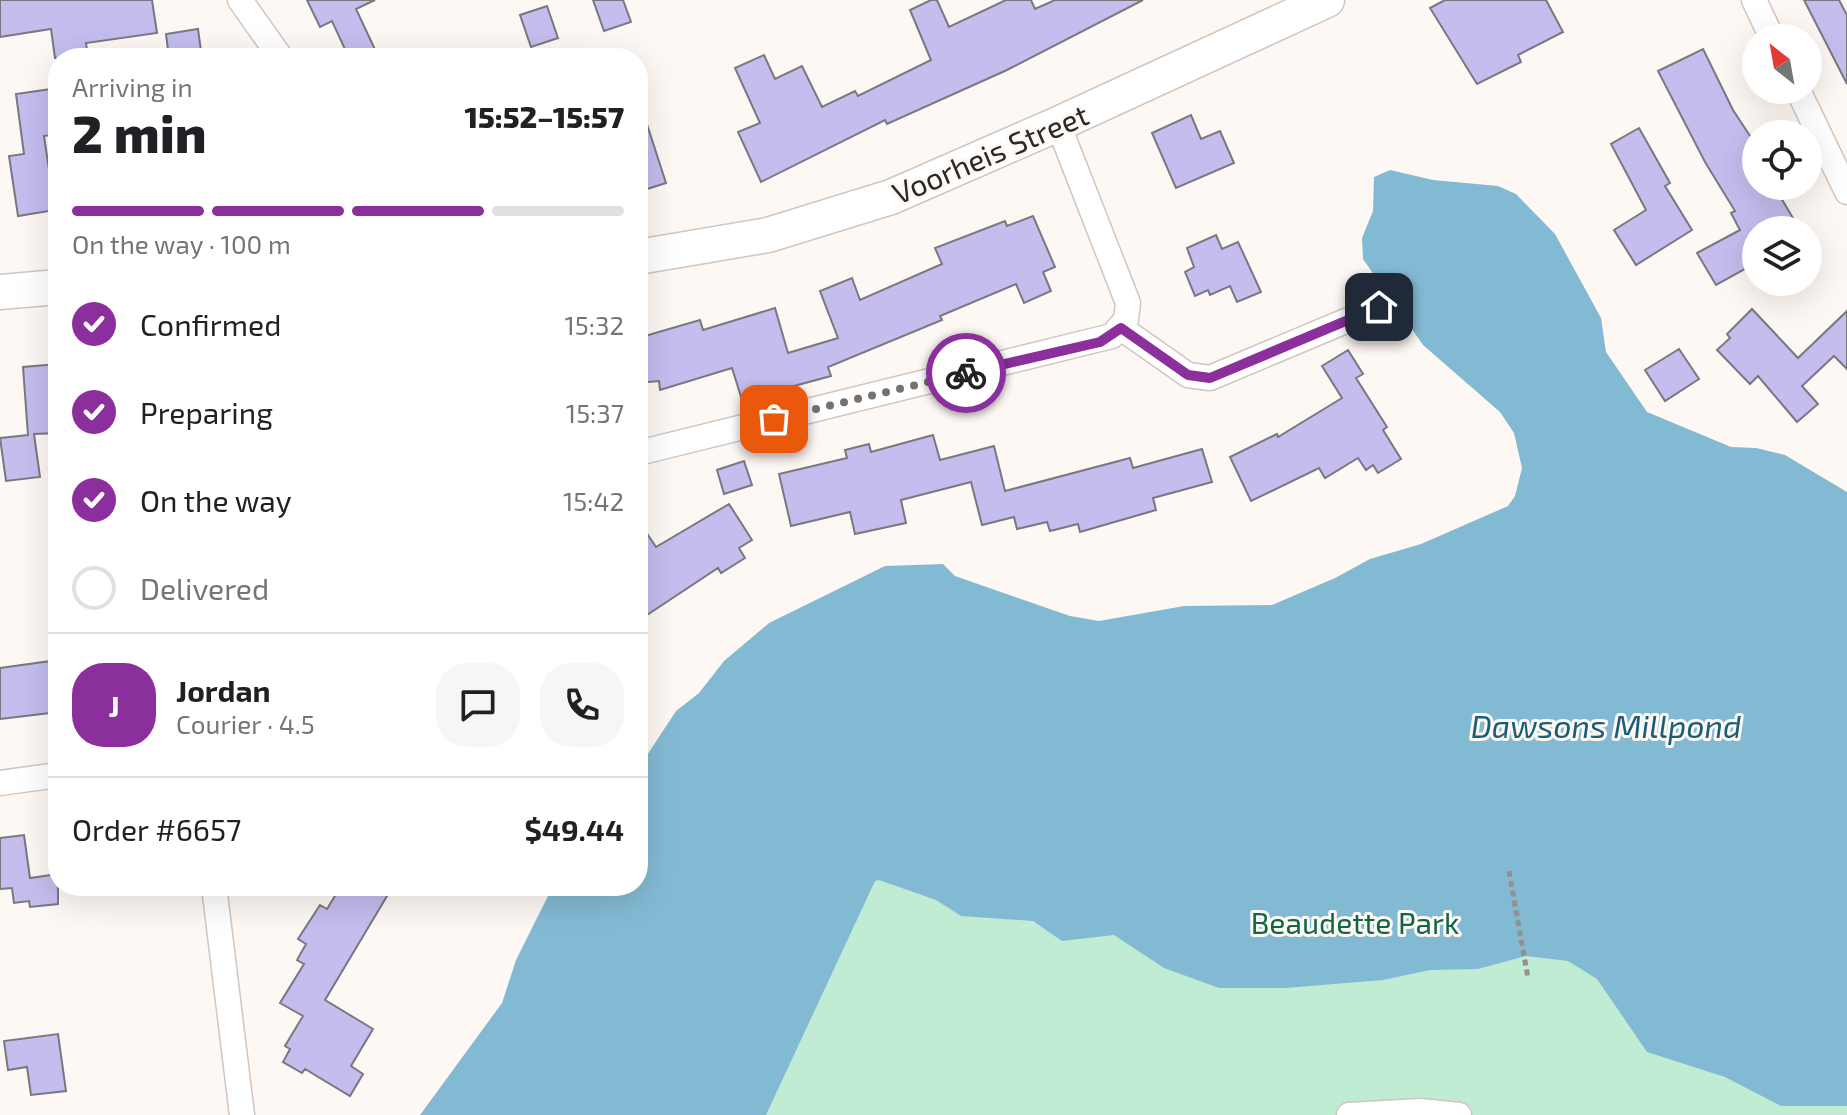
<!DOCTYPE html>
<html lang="en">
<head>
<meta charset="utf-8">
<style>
  body { margin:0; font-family:"Exo 2",sans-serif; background:#f6f6f6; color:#202124; height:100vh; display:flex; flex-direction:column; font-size:30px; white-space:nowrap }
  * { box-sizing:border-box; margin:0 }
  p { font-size:26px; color:#757577 }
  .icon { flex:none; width:44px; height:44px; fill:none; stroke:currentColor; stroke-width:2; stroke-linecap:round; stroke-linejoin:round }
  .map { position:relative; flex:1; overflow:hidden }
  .panel { position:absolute; left:48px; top:48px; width:600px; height:848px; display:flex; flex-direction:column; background:#fff; border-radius:32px; box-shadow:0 8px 32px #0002 }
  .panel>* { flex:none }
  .needle { width:52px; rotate:329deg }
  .tools { position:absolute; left:1742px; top:24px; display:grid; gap:16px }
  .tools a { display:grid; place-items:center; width:80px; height:80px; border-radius:50%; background:#fff; box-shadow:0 8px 32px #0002; font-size:40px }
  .pin { position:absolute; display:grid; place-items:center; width:68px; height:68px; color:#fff; margin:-34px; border-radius:16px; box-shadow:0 4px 12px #0006 }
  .courier { position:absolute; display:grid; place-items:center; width:80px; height:80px; margin:-40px; border:6px solid #8a2f9b; border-radius:50%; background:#fff; color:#222; box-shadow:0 2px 10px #0007 }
  .overview em { font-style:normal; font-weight:800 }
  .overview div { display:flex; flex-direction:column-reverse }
  .overview { display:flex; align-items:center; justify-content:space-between; height:136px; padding:0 24px }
  h1 { font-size:52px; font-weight:800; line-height:60px }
  .bar { display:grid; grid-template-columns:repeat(4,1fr); gap:12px 8px; align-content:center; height:96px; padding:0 24px }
  .bar i { height:10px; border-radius:6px; background:#e0e0e0 }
  .bar .active { background:#8a2f9b }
  .bar p { grid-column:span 4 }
  .line { display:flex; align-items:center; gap:20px; padding:0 24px; border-top:2px solid #e0e0e0 }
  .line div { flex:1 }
  .round { display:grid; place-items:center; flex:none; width:84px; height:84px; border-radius:32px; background:#f6f6f6 }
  ol { padding:0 24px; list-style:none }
  li { display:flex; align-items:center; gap:24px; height:88px }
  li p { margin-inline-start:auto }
  li .icon { padding:8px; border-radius:50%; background:#8a2f9b; color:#fff; stroke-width:4 }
  li:last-child { color:#757577 }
  li i { width:44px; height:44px; border:4px solid #e0e0e0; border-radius:50% }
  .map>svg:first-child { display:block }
</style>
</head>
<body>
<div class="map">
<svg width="1847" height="1115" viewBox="0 0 1847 1115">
  <rect width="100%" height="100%" fill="#fef8f4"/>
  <path fill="#bfecd3" d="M790,797L1847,921V1115H503Z"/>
  <path fill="#83bad3" d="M1390,170L1433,180L1498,186L1516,194L1555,234L1601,318L1606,352L1647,412L1731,447L1756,448L1785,455L1847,492V1106H1781L1725,1077L1647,1052L1597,979L1568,961L1526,956L1478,969L1430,970L1383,980L1285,988H1219L1164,968L1114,935L1062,941L1033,921L961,916L936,900L879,880L875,881L766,1115H420L502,1003L516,960L553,886H638V769L676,711L699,693L724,661L769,623L885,566L943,564L955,576L1070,616L1099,621L1184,606L1272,605L1335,578L1370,559L1421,544L1508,506L1515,496L1522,468L1514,433L1500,412L1423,345L1363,259L1362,238L1373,211L1374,177Z"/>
  <path fill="#c4bdee" stroke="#797881" stroke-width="2" d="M0,0H152L157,33L86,43L88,58H55L51,29L0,37Z
    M307,0H375L356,9L379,58H349L332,21L320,27Z
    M593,0H623L631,22L604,31Z
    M931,0H937L949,27L1006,0H1031L1035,9L1055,0H1143L1007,70L887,124L885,120L761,182L738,132L760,123L735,68L764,55L775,79L802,66L822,107L855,91L858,96L931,60L910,10Z
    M1445,0H1546L1563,32L1518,55L1521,62L1477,84L1430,8Z
    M1804,0H1839L1847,15V84Z
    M547,6L558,38L531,47L520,15Z
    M198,29L202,58H169L166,34Z
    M1703,49L1733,110L1756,145V186H1774L1800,230H1756V263L1716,285L1697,253L1740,230L1731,213L1735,211L1705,162L1658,71Z
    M58,88V134L44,136L55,210L18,216L9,156L24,154L16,94Z
    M638,112H643L666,183L638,192Z
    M1191,115L1201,139L1220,131L1234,163L1176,188L1152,133Z
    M1639,128L1670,183L1665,186L1692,230L1636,265L1614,230L1646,210L1611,144Z
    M1033,216L1055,267L1043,272L1051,291L1024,303L1016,284L940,316L942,320L828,367L831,376L742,400L732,368L660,390L659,381L638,383V338L700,320L703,330L775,308L788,353L838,338L820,291L852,278L860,300L942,264L935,248L1005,221L1007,226Z
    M1216,235L1222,249L1238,242L1261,292L1237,302L1230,286L1210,295L1208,290L1195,296L1185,272L1194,267L1187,248Z
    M1752,309L1798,358L1847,311V369L1834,356L1802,386L1818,404L1797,422L1758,376L1750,384L1717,350L1730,338L1727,334Z
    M1679,349L1699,379L1665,401L1645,370Z
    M1348,350L1363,374L1356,378L1387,427L1383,430L1401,459L1378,473L1373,465L1366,470L1358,458L1325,478L1319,468L1251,501L1230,457L1277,434L1278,437L1342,398L1322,366Z
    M58,364V433L34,434L40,477L6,481L0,438L28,435L23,367Z
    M933,435L940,460L994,446L1005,491L1130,458L1133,468L1202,449L1212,482L1153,498L1156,510L1080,532L1078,524L1050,531L1047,522L1017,529L1014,517L982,525L971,482L901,500L906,523L855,534L850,512L791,526L779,474L847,458L845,450L869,444L871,452Z
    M744,461L752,485L724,494L717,470Z
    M729,504L752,540L739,548L745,558L721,573L718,568L638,621V520L656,547Z
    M58,660V712L0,719V668Z
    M24,835L30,878L58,874V904L30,907L29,901L14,903L12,888L0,889V838Z
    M341,886H393L325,1000L373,1029L351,1066L363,1074L350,1096L305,1069L302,1073L283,1062L290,1049L285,1046L303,1016L280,1003L304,964L297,960L306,944L298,939L320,905L327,909Z
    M58,1034L66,1091L31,1095L27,1067L8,1070L4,1041Z"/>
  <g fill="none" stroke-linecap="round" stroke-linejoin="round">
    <g stroke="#d0c6c0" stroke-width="27">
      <path id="street" d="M240,0L281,58
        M1754,0L1772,38
        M1798,90L1847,192
        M1121,328L1188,375L1210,378L1379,307
        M638,453L1112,336L1126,320L1128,303L1058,124
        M0,783L58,775
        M214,886L242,1115
        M1349,1115L1420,1111L1459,1115"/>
    </g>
    <g stroke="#d0c6c0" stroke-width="37">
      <path id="secondary" d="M638,257L768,235L891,197L1058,124L1327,0
        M0,292L58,287"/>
    </g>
    <path stroke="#95908c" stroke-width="5" stroke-dasharray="6 4" stroke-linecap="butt" d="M1509,871L1528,978"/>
    <use href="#street" stroke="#fff" stroke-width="24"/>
    <use href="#secondary" stroke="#fff" stroke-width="34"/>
  </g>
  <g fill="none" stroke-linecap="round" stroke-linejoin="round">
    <path stroke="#76716d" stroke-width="8" stroke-dasharray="0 14.4" d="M774,419L966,373"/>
    <path stroke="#8a2f9b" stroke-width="10" d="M966,373L1100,342L1121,328L1188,375L1210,378L1379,307"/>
  </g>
  <g text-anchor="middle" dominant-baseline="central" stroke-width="6" stroke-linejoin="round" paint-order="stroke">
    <g font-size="30" fill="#2c2825" stroke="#fef8f4">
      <text transform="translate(990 153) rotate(-23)">Voorheis Street</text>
    </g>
    <g font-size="30" fill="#0f6744" stroke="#fef8f4">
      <text x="1355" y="922">Beaudette Park</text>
    </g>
    <g font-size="32" font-style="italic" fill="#195d78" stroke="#fef8f4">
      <text x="1606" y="725">Dawsons Millpond</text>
    </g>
  </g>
</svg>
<div class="tools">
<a><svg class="needle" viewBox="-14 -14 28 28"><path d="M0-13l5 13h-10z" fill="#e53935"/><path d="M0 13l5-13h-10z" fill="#757577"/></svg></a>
<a><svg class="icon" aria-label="locate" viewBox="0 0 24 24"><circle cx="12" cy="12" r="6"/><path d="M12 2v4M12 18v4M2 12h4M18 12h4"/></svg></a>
<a><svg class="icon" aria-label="layers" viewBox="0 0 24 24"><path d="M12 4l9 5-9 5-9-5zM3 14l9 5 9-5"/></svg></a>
</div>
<div class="pin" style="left:774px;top:419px;background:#ea580c"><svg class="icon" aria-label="bag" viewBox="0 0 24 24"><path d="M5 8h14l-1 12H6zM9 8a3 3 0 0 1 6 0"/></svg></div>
<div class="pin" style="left:1379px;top:307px;background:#1f2937"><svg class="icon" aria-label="home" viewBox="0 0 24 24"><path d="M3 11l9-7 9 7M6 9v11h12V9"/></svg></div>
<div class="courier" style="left:966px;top:373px"><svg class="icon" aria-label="bike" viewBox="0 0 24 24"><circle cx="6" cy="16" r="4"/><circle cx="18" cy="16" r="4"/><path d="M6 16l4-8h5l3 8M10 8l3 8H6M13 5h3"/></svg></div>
<section class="panel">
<div class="overview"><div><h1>2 min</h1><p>Arriving in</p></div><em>15:52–15:57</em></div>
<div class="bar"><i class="active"></i><i class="active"></i><i class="active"></i><i></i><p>On the way · 100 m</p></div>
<ol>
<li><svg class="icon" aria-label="check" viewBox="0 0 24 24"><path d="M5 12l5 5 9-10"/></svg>Confirmed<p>15:32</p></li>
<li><svg class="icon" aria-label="check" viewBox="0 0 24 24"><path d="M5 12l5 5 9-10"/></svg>Preparing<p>15:37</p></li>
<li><svg class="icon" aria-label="check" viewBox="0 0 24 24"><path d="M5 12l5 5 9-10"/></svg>On the way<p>15:42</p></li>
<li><i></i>Delivered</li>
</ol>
<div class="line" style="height:144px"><b class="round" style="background:#8a2f9b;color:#fff">J</b><div><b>Jordan</b><p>Courier · 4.5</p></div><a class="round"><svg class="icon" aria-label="chat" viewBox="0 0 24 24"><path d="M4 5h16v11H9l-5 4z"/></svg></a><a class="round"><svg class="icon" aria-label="phone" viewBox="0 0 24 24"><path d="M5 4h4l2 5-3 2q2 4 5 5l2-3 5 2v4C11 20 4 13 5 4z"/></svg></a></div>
<div class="line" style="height:104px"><div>Order #6657</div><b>$49.44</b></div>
</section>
</div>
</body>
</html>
